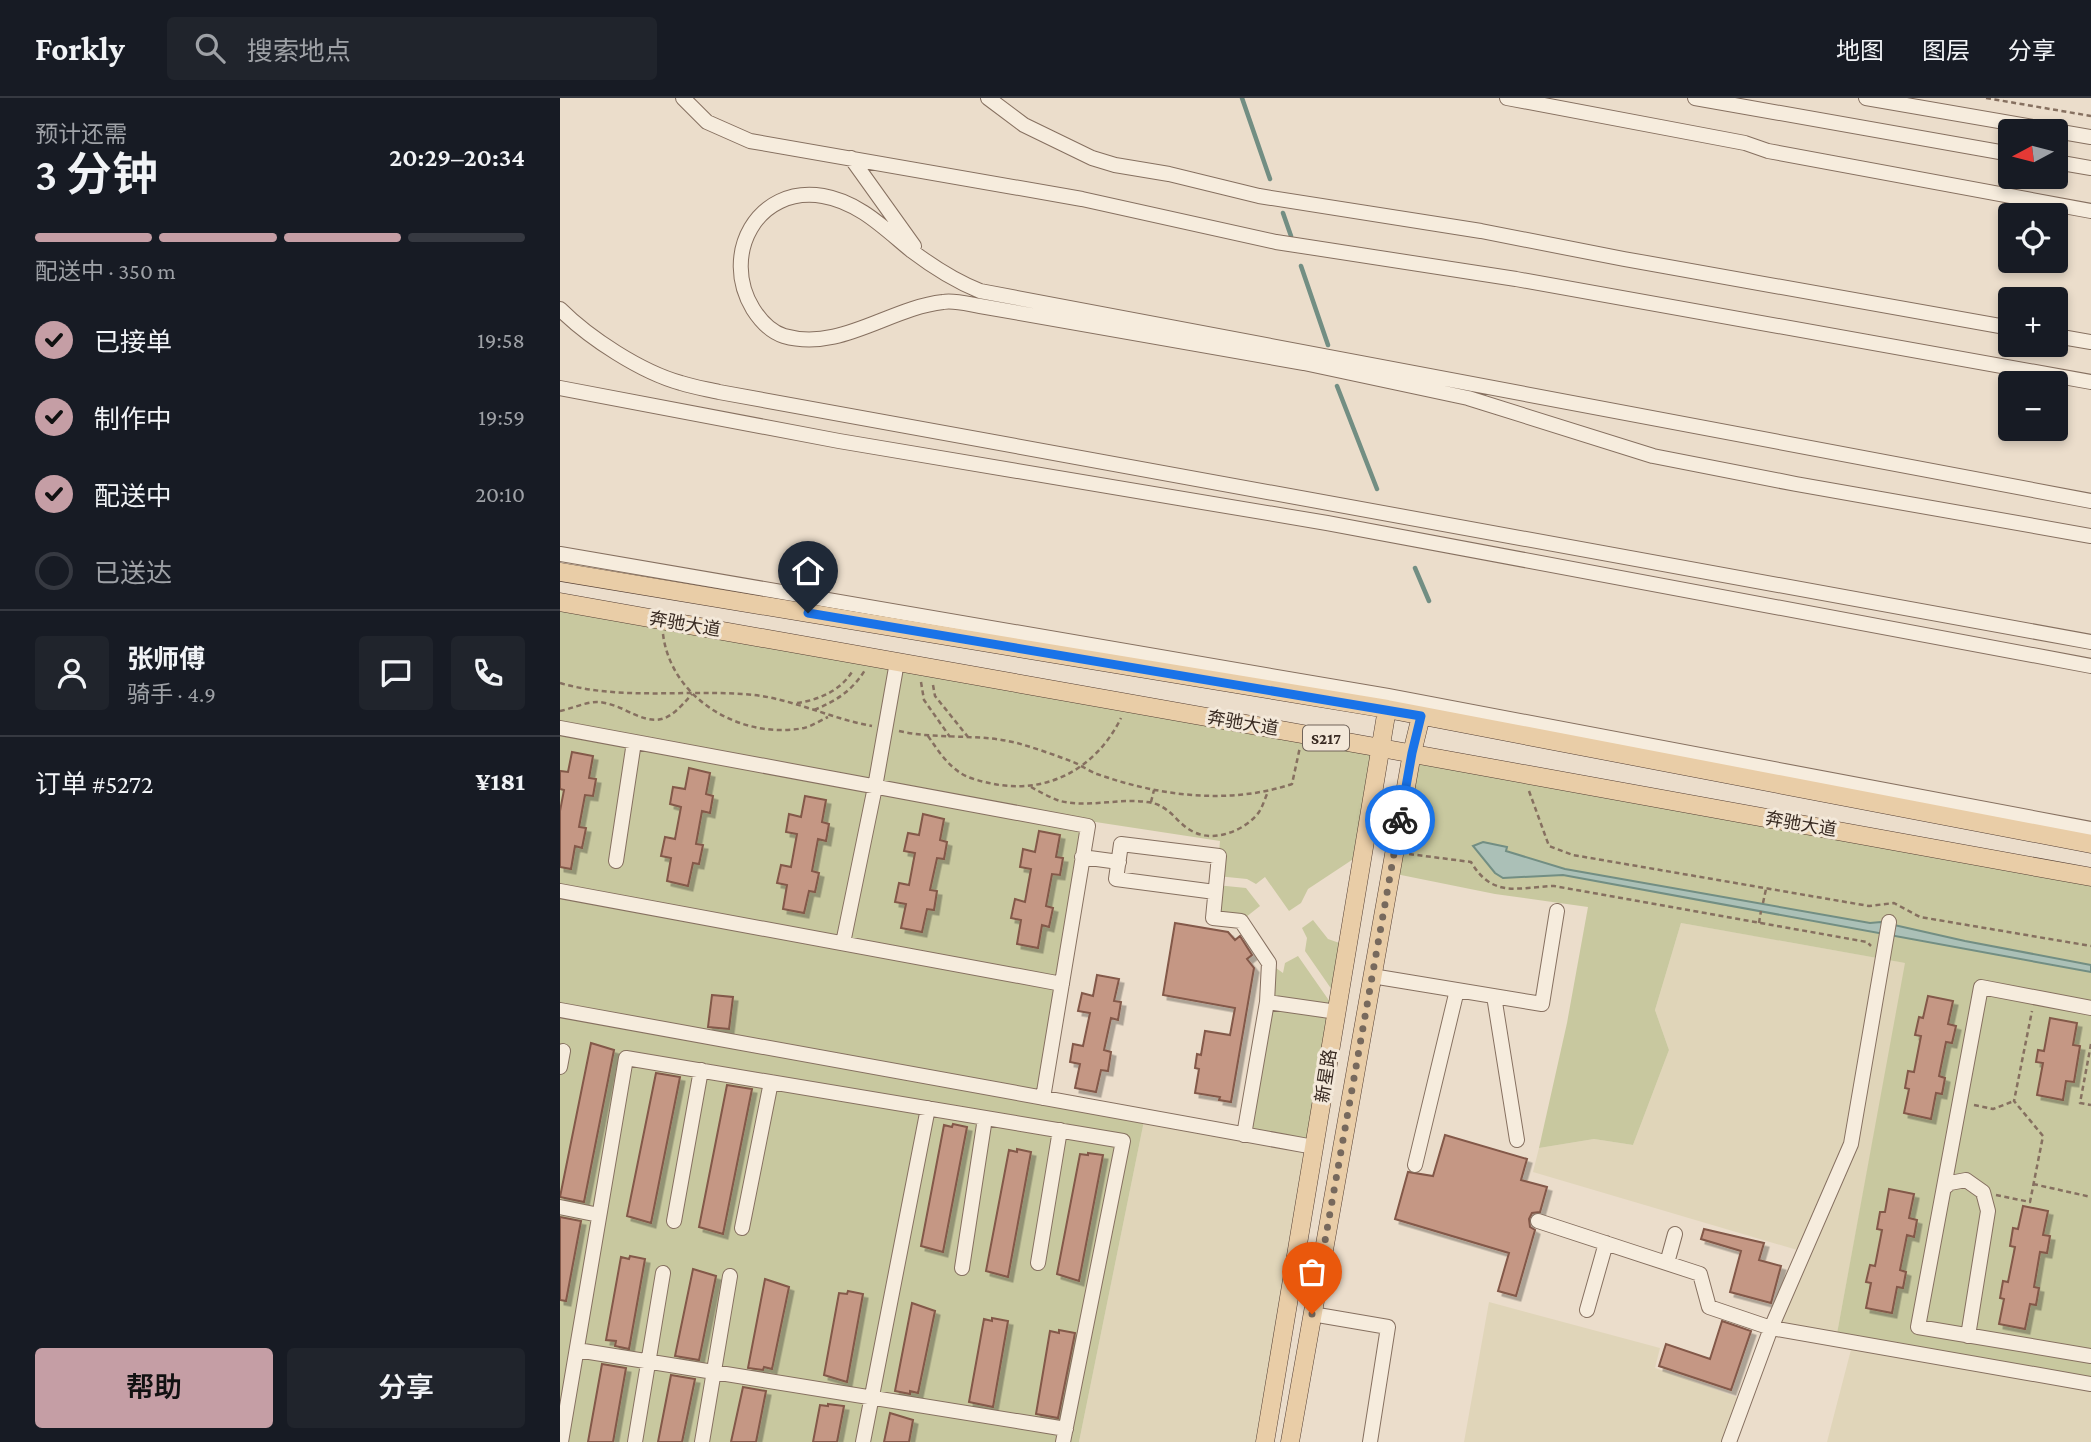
<!DOCTYPE html>
<html lang="zh">
<head>
<meta charset="utf-8">
<style>
  body { margin:0; font-family:"Crimson Pro","Noto Sans SC",serif; background:#20242c; color:#f1f3f6; height:100vh; display:flex; flex-direction:column; font-size:26px; white-space:nowrap }
  * { box-sizing:border-box; margin:0 }
  p { font-size:23px; color:#9ea1a6 }
  .icon { flex:none; width:38px; height:38px; fill:none; stroke:currentColor; stroke-width:2; stroke-linecap:round; stroke-linejoin:round }
  .map { position:relative; flex:1; overflow:hidden }
  .panel { display:flex; flex-direction:column; background:#171b24; width:560px }
  .panel>* { flex:none }
  .needle { width:46px; rotate:263deg }
  .controls { position:absolute; left:1438px; top:21px; display:grid; gap:14px }
  .controls a { display:grid; place-items:center; width:70px; height:70px; border-radius:7px; background:#171b24; box-shadow:0 4px 10px #0003; font-size:35px }
  .pin { position:absolute; display:grid; place-items:center; width:60px; height:60px; color:#fff; margin:-72px -30px; border-radius:50% 50% 50% 0; rotate:-45deg; box-shadow:0 0 7px #0007 }
  .pin .icon { rotate:45deg }
  .courier { position:absolute; display:grid; place-items:center; width:70px; height:70px; margin:-35px; border:5px solid #1a73e8; border-radius:50%; background:#fff; color:#222; box-shadow:0 2px 9px #0007 }
  .head em { font-style:normal; font-weight:600 }
  .head div { display:flex; flex-direction:column-reverse }
  .head { display:flex; align-items:center; justify-content:space-between; height:119px; padding:0 35px }
  h1 { font-size:46px; font-weight:600; line-height:52px }
  .bar { display:grid; grid-template-columns:repeat(4,1fr); gap:10px 7px; align-content:center; height:84px; padding:0 35px }
  .bar i { height:9px; border-radius:5px; background:#363941 }
  .bar .on { background:#c59ea5 }
  .bar p { grid-column:span 4 }
  .line { display:flex; align-items:center; gap:18px; padding:0 35px; border-top:2px solid #363941 }
  .line div { flex:1 }
  .round { display:grid; place-items:center; flex:none; width:74px; height:74px; border-radius:7px; background:#20242c }
  ol { padding:0 35px; list-style:none }
  li { display:flex; align-items:center; gap:21px; height:77px }
  li p { margin-inline-start:auto }
  li .icon { padding:7px; border-radius:50%; background:#c59ea5; color:#111; stroke-width:4 }
  li:last-child { color:#9ea1a6 }
  li i { width:38px; height:38px; border:4px solid #363941; border-radius:50% }
  .cta { display:flex; gap:14px; margin-top:auto; padding:14px 35px }
  .cta a { flex:1; height:80px; border-radius:7px; background:#c59ea5; color:#111; font-size:28px; font-weight:600; line-height:80px; text-align:center }
  .cta a+a { background:#20242c; color:#f1f3f6 }
  header { display:flex; align-items:center; gap:42px; box-sizing:border-box; height:98px; padding:0 35px; background:#171b24; border-bottom:2px solid #363941 }
  header strong { font-size:33px }
  nav { display:flex; gap:38px; margin-inline-start:auto; font-size:24px }
  .search { width:490px; height:63px; background:#20242c; display:flex; align-items:center; gap:18px; box-sizing:border-box; padding:0 24px; border-radius:7px; color:#9ea1a6; font-size:26px }
  main { display:flex; flex:1; min-height:0 }
  .map>svg:first-child { display:block }
</style>
</head>
<body>
<header>
<strong>Forkly</strong>
<div class="search"><svg class="icon" aria-label="search" viewBox="0 0 24 24"><circle cx="10" cy="10" r="6"/><path d="M15 15l6 6"/></svg>搜索地点</div>
<nav><a>地图</a><a>图层</a><a>分享</a></nav>
</header>
<main>
<section class="panel">
<div class="head"><div><h1>3 分钟</h1><p>预计还需</p></div><em>20:29–20:34</em></div>
<div class="bar"><i class="on"></i><i class="on"></i><i class="on"></i><i></i><p>配送中 · 350 m</p></div>
<ol>
<li><svg class="icon" aria-label="check" viewBox="0 0 24 24"><path d="M5 12l5 5 9-10"/></svg>已接单<p>19:58</p></li>
<li><svg class="icon" aria-label="check" viewBox="0 0 24 24"><path d="M5 12l5 5 9-10"/></svg>制作中<p>19:59</p></li>
<li><svg class="icon" aria-label="check" viewBox="0 0 24 24"><path d="M5 12l5 5 9-10"/></svg>配送中<p>20:10</p></li>
<li><i></i>已送达</li>
</ol>
<div class="line" style="height:126px"><a class="round"><svg class="icon" aria-label="person" viewBox="0 0 24 24"><circle cx="12" cy="8" r="4"/><path d="M4 21q1-7 8-7t8 7"/></svg></a><div><b>张师傅</b><p>骑手 · 4.9</p></div><a class="round"><svg class="icon" aria-label="chat" viewBox="0 0 24 24"><path d="M4 5h16v11H9l-5 4z"/></svg></a><a class="round"><svg class="icon" aria-label="phone" viewBox="0 0 24 24"><path d="M5 4h4l2 5-3 2q2 4 5 5l2-3 5 2v4C11 20 4 13 5 4z"/></svg></a></div>
<div class="line" style="height:91px"><div>订单 #5272</div><b>¥181</b></div>
<div class="cta"><a>帮助</a><a>分享</a></div>
</section>
<div class="map">
<svg width="1531" height="1344" viewBox="0 0 1531 1344">
  <defs>
    <filter id="shadow"><feDropShadow dx="4.5" dy="4.5" stdDeviation="0" flood-color="#0004"/></filter>
  </defs>
  <rect width="100%" height="100%" fill="#ebddcb"/>
  <path fill="#e0d5b9" d="M1121,825L1346,865L1276,1241L1211,1230L1244,1154L973,1074L979,1050L1034,1041L1073,1047L1109,952L1095,912Z
    M585,1018L754,1049L705,1344H519Z
    M929,1204L1100,1250L1095,1270L1185,1302L1169,1344H904Z
    M1293,1244L1531,1286V1344H1267Z"/>
  <path fill="#c8c89f" d="M0,504L821,650L804,754L748,791L741,805L729,813L705,779L696,786L687,781L657,778L660,743L529,723L483,1000L585,1018L519,1344H0Z
    M852,655L1531,779V1286L1276,1241L1345,865L1121,825L1095,912L1109,952L1073,1047L1034,1041L979,1050L1007,925L1028,809L935,796L831,775Z
    M656,787L686,790L700,808L681,823L653,820Z
    M753,822L768,841L788,848L779,902L745,853L747,840L742,830Z
    M738,858L777,914L754,1049L684,1037L709,865L723,875L725,865Z"/>
  <path fill="#abc0b7" stroke="#728e83" stroke-width="2" d="M923,744L947,749L946,753L1005,771L1310,825L1321,824L1405,843L1531,867V874L1003,777L943,780L935,775L913,748Z"/>
  <g fill="none" stroke-linecap="round" stroke-linejoin="round">
    <path stroke="#728e83" stroke-width="4.5" d="M682,0L710,81
      M723,115L731,138
      M741,168L768,247
      M777,288L817,391
      M855,470L869,503"/>
  </g>
  <path fill="#c59784" stroke="#835848" stroke-width="2" filter="url(#shadow)" d="M12,654L33,658L29,680L36,681L33,698L25,697L19,729L26,730L22,750L15,748L11,771L0,769V713L4,692L0,691V673L8,674Z
    M129,670L150,675L146,696L153,698L150,715L142,713L136,746L143,747L139,766L133,765L128,788L107,783L111,760L101,758L105,739L115,741L121,709L110,706L113,689L125,691Z
    M245,698L266,702L262,724L269,726L266,743L258,741L252,773L259,775L255,794L249,793L244,815L223,811L227,787L217,785L221,767L231,769L237,736L226,734L229,716L241,719Z
    M363,716L384,721L380,742L387,744L384,761L377,760L370,792L377,793L374,812L367,811L362,834L341,830L346,806L335,804L339,785L349,787L355,755L344,753L348,735L359,737Z
    M479,733L500,737L496,759L503,760L500,777L492,776L486,808L493,810L489,829L482,827L478,850L457,846L461,822L451,820L455,801L465,804L471,771L460,769L463,751L475,754Z
    M615,825L668,834L675,842L680,838L692,857L687,861L694,870L671,1004L659,1002L660,999L635,995L639,971L635,970L637,956L641,957L645,933L670,937L675,910L603,897Z
    M537,877L559,881L554,903L561,904L558,922L551,920L544,952L551,954L548,973L541,972L536,994L515,990L520,966L510,964L513,946L523,948L530,915L518,913L522,895L533,898Z
    M152,897L173,899L169,931L148,929Z
    M1368,898L1393,903L1388,926L1396,928L1392,945L1386,944L1379,978L1385,980L1382,996L1376,995L1371,1021L1344,1015L1349,991L1345,990L1348,973L1354,974L1361,938L1355,937L1359,919L1363,920Z
    M1490,920L1517,925L1513,947L1520,948L1514,984L1506,983L1503,1002L1477,997L1483,965L1476,964L1478,952L1484,953Z
    M31,945L54,952L24,1104L0,1099Z
    M96,975L120,979L91,1125L67,1118Z
    M167,987L192,991L163,1136L139,1129Z
    M393,1026L407,1029L383,1154L361,1148L384,1027L392,1029Z
    M885,1037L967,1061L961,1082L987,1089L980,1114L972,1115L969,1121L970,1129L975,1132L956,1198L938,1193L949,1155L835,1121L848,1074L873,1078Z
    M457,1051L471,1054L448,1179L426,1173L449,1052L457,1054Z
    M528,1055L543,1057L519,1183L497,1176L520,1056L528,1057Z
    M1329,1091L1354,1096L1349,1120L1357,1122L1354,1139L1347,1137L1340,1172L1346,1174L1343,1190L1337,1189L1332,1215L1306,1210L1311,1185L1306,1184L1310,1167L1315,1168L1322,1132L1317,1131L1320,1114H1325Z
    M1463,1108L1488,1113L1483,1137L1490,1138L1487,1155L1480,1154L1474,1189L1479,1190L1476,1207L1470,1206L1465,1231L1439,1226L1444,1201L1440,1200L1443,1183L1448,1184L1455,1149L1450,1148L1453,1130L1458,1131Z
    M0,1119L21,1123L6,1203L0,1202Z
    M1144,1131L1204,1145L1199,1162L1221,1168L1211,1205L1170,1194L1181,1153L1141,1141Z
    M70,1158L85,1161L69,1251L55,1248L56,1243L46,1242L61,1159L69,1161Z
    M133,1171L156,1178L139,1262L115,1258Z
    M205,1181L229,1189L212,1271L204,1269L203,1272L188,1270Z
    M288,1193L303,1196L287,1284L264,1277L279,1195L287,1196Z
    M352,1205L375,1213L358,1295L350,1293V1296L335,1293Z
    M432,1220L448,1223L433,1309L409,1304L424,1221L432,1223Z
    M1162,1223L1191,1233L1171,1292L1099,1268L1106,1246L1150,1261Z
    M499,1232L515,1235L498,1320L476,1316L490,1233L499,1235Z
    M42,1266L66,1270L53,1344H28Z
    M111,1277L135,1281L122,1344H98Z
    M183,1289L206,1293L196,1344H171Z
    M268,1306L284,1308L277,1344H253L260,1307L268,1308Z
    M330,1315L353,1322L349,1344H324Z"/>
  <g fill="none" stroke-linecap="round" stroke-linejoin="round">
    <g stroke="#867060" stroke-width="16">
      <path id="minor" d="M123,0L147,24L190,43L522,101L716,144L956,181L1531,284
        M428,0L464,27L532,60L555,67L609,76L699,98L921,133L1064,161L1451,230
        M947,0L1185,45L1208,53L1531,113
        M1135,0L1451,56
        M1306,0L1531,39
        M291,60L354,148
        M1496,64L1531,70
        M0,211C29,240 81,274 121,285C133,289 146,291 159,294L1531,544
        M1496,238L1531,244
        M0,290L279,343L767,425L1531,568
        M1531,403L420,193C395,183 373,169 352,153C325,131 299,104 263,98C197,87 160,157 193,211C200,222 211,234 224,238C280,254 329,210 383,204C394,202 408,206 420,208L744,265L908,300L1093,358L1236,386L1531,438
        M0,456L828,598L1531,731
        M0,630L528,728L483,1000
        M522,759L559,764
        M56,763L74,644
        M0,793L502,886
        M655,794L556,781L561,746L659,758L653,820L681,823L709,865L707,904L777,914
        M1329,824L1291,1046L1211,1230L1531,1286
        M283,845L315,689L337,564
        M812,878L982,906L997,813
        M934,898L957,1042
        M1531,910L1421,889L1358,1229L1531,1258
        M0,912L754,1049
        M0,969L3,953
        M684,1037L707,904
        M855,1067L897,892
        M1384,1090L1390,1085L1406,1082L1423,1094L1428,1113L1408,1238
        M0,1109L39,1117
        M114,1123L141,972
        M978,1123L1140,1176L1149,1209L1211,1230L1169,1344
        M182,1130L211,984
        M478,1165L500,1032
        M1107,1165L1115,1136
        M402,1170L425,1020
        M1027,1212L1046,1145
        M752,1216L828,1229L810,1344
        M17,1252L506,1331
        M1,1344L66,960L563,1043L503,1344
        M75,1344L103,1175
        M142,1344L170,1178
        M303,1344L368,1010"/>
    </g>
    <g stroke="#553f34" stroke-width="19">
      <path id="major" d="M0,474L827,611L1531,746
        M0,504L821,650L1531,779
        M705,1344L827,611
        M730,1344L852,655L861,618"/>
    </g>
    <path stroke="#867060" stroke-width="2.5" stroke-dasharray="5 3.5" stroke-linecap="butt" d="M1426,0L1531,18
      M103,536C111,601 181,642 244,630C252,628 261,622 268,619
      M361,584L364,602L390,639
      M0,585C58,602 122,592 182,596C228,598 267,620 312,628
      M373,587L375,598L408,639
      M237,605C259,602 282,592 293,572
      M254,612C276,603 292,593 305,572
      M0,613C11,611 25,604 37,604C45,604 56,608 63,611C98,629 107,625 132,596
      M339,633C378,642 418,635 457,645C475,650 495,657 513,664C521,667 529,673 537,676C599,698 669,707 732,686L740,649
      M368,638C377,651 386,665 399,674C407,680 420,683 429,685C486,698 536,671 561,620
      M471,689C480,694 491,700 500,703C529,710 558,700 587,704C612,707 616,727 636,735C657,744 687,731 699,714C703,708 705,700 708,694
      M969,693L989,748L1013,757L1309,808L1334,805L1360,819L1531,848
      M591,704L594,692
      M849,756L911,764C933,801 958,789 994,788L1307,844L1311,848
      M1203,805L1206,791
      M1199,825L1201,813
      M1531,946L1520,1005L1531,1007
      M1414,1007L1433,1011L1454,1003
      M1473,1086L1531,1099
      M1436,1097L1470,1104L1483,1038L1454,1003L1472,913"/>
    <use href="#minor" stroke="#f6ecdd" stroke-width="14"/>
    <use href="#major" stroke="#e9cda7" stroke-width="18"/>
  </g>
  <g fill="none" stroke-linecap="round" stroke-linejoin="round">
    <path stroke="#77695d" stroke-width="7" stroke-dasharray="0 12.6" d="M752,1216L840,722"/>
    <path stroke="#1a73e8" stroke-width="9" d="M248,515L861,618L852,655L840,722"/>
  </g>
  <g text-anchor="middle" dominant-baseline="central" stroke-width="6" stroke-linejoin="round" paint-order="stroke">
    <rect fill="#f3e8d9" stroke="#706359" stroke-width="2" x="743" y="627.5" width="46" height="25" rx="5"/>
    <g font-size="16" font-weight="bold" fill="#382a22">
      <text x="766" y="640">S217</text>
    </g>
    <g font-size="18" fill="#382a22" stroke="#f3e8d9">
      <text transform="translate(125 526) rotate(10)">奔驰大道</text>
      <text transform="translate(683 625) rotate(10)">奔驰大道</text>
      <text transform="translate(1241 726) rotate(10)">奔驰大道</text>
      <text transform="translate(766 978) rotate(-81)">新星路</text>
    </g>
  </g>
</svg>
<div class="controls">
<a><svg class="needle" viewBox="-14 -14 28 28"><path d="M0-13l5 13h-10z" fill="#e53935"/><path d="M0 13l5-13h-10z" fill="#9ea1a6"/></svg></a>
<a><svg class="icon" aria-label="locate" viewBox="0 0 24 24"><circle cx="12" cy="12" r="6"/><path d="M12 2v4M12 18v4M2 12h4M18 12h4"/></svg></a>
<a>+</a>
<a>−</a>
</div>
<div class="pin" style="left:752px;top:1216px;background:#ea580c"><svg class="icon" aria-label="bag" viewBox="0 0 24 24"><path d="M5 8h14l-1 12H6zM9 8a3 3 0 0 1 6 0"/></svg></div>
<div class="pin" style="left:248px;top:515px;background:#1f2937"><svg class="icon" aria-label="home" viewBox="0 0 24 24"><path d="M3 11l9-7 9 7M6 9v11h12V9"/></svg></div>
<div class="courier" style="left:840px;top:722px"><svg class="icon" aria-label="bike" viewBox="0 0 24 24"><circle cx="6" cy="16" r="4"/><circle cx="18" cy="16" r="4"/><path d="M6 16l4-8h5l3 8M10 8l3 8H6M13 5h3"/></svg></div>
</div>
</main>
</body>
</html>
